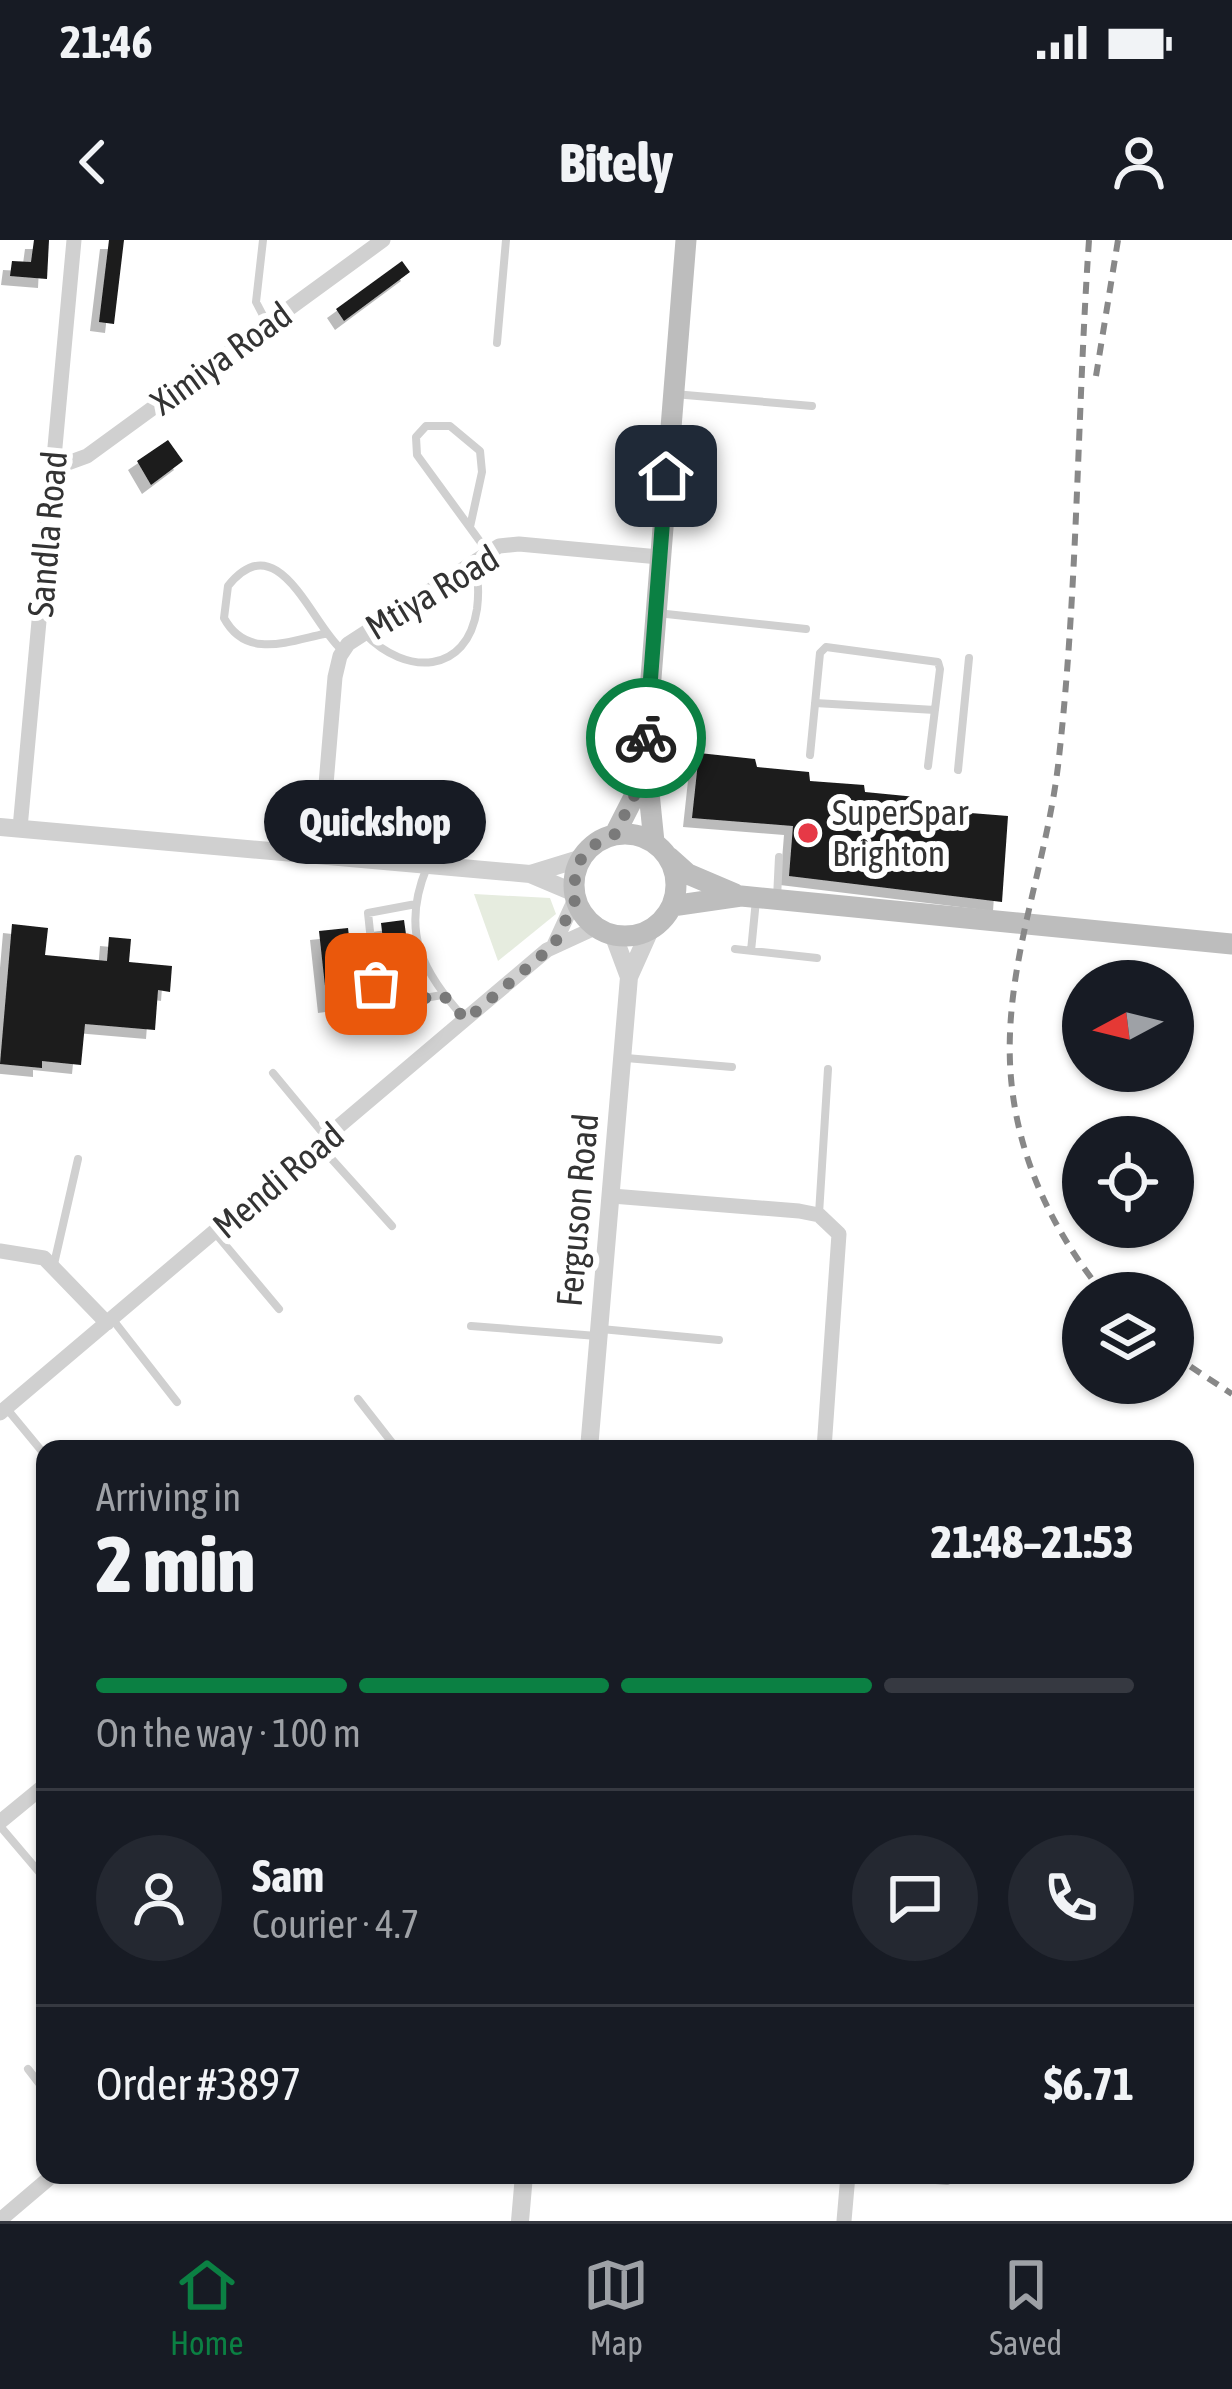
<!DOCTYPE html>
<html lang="en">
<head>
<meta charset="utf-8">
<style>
  body { margin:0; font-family:"Asap Condensed",sans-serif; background:#242831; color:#f1f3f6; height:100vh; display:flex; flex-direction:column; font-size:45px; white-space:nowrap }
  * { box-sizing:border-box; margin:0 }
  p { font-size:39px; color:#9ea1a6 }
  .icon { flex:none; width:66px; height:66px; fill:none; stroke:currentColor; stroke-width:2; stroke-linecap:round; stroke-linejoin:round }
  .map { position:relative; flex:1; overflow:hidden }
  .sheet { position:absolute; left:36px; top:1200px; width:1158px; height:744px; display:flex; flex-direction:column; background:#171b24; border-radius:24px; box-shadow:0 3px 9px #0004 }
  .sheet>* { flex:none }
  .needle { width:78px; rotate:263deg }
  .controls { position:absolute; left:1062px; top:720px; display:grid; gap:24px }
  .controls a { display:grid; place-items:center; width:132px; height:132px; border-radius:50%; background:#171b24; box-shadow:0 3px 9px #0004; font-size:60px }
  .pin { position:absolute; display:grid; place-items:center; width:102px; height:102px; color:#fff; margin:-51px; border-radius:24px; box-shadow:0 6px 18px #0006 }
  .courier { position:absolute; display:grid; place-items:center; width:120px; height:120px; margin:-60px; border:9px solid #0b8043; border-radius:50%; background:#fff; color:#222; box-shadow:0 3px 15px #0007 }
  .bubble { position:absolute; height:84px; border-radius:42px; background:#171b24; box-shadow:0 3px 9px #0004; font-size:39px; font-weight:800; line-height:84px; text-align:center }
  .headline em { font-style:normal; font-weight:800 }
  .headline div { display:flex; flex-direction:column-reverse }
  .headline { display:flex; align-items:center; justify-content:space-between; height:204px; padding:0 60px }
  h1 { font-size:78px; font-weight:800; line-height:90px }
  .bar { display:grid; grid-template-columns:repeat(4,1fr); gap:18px 12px; align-content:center; height:144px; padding:0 60px }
  .bar i { height:15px; border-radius:9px; background:#363941 }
  .bar .selected { background:#0b8043 }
  .bar p { grid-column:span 4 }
  .line { display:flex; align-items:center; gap:30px; padding:0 60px; border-top:3px solid #363941 }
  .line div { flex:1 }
  .round { display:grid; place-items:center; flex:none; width:126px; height:126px; border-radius:63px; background:#242831 }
  .status { display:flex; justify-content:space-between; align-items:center; height:84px; padding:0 60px; background:#171b24; direction:ltr }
  .status svg { height:33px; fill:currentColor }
  header { display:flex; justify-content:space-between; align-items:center; height:156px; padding:0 60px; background:#171b24; font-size:54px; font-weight:800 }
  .menu { display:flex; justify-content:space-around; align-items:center; height:168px; border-top:3px solid #363941; background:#171b24; font-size:33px; color:#9ea1a6 }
  .menu a { display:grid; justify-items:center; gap:6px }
  .menu .selected { color:#0b8043 }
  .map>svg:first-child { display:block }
</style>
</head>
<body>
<div class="status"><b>21:46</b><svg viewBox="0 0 49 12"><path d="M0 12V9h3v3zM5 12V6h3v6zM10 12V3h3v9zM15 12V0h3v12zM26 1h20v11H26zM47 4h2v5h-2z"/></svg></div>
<header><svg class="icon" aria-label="back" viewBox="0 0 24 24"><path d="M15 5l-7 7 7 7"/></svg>Bitely<svg class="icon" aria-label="person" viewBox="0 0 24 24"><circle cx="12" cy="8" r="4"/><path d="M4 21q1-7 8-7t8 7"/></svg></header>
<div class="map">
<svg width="1232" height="1981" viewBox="0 0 1232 1981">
  <defs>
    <filter id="shadow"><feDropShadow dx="-9" dy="9" stdDeviation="0" flood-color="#0004"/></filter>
  </defs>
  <rect width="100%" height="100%" fill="#fff"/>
  <path fill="#e6ecdf" d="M474,654L550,658L556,674L498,721Z"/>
  <path fill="#1a1a1a" filter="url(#shadow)" d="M34,0H49L47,39L10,36L12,21L31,22Z
    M109,0H124L114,84L99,82Z
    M402,21L410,32L344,81L336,69Z
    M168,200L183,221L151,245L137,221Z
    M699,513L755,519L757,527L809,532L810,541L864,545L865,552L916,557L918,564H956L958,572L1008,576L1002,662L789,636L793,586L692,578Z
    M404,680L414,752L391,756L389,742L376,736L368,745L355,747L357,760L327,764L319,691L348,688L351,713L364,711L374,718L384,708L381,683Z
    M12,684L48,688L45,715L107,721L109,697L131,699L129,722L172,726L170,752L158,750L155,790L85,784L81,825L42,821V828L0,824Z"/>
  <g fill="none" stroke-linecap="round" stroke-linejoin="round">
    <path stroke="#d0d0d0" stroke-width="8" d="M263,0L256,62L267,83
      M497,103L506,0
      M674,154L812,166
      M470,287L482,232L480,211L450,186H426L416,197L417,215L487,311
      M657,373L806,389
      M324,394C287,402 246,419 224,378L228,346C278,283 311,383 341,409
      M365,394C406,436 467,435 477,369C479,352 479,338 472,323
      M815,463L935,470
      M651,495L697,501
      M810,515L820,413L826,407L938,422L940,429L928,526
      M958,530L969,418
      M427,627C400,692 422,731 465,779
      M777,658L779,617
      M735,709L817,718
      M372,710L368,673L416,664
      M751,711L756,660
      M376,744L379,759L385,765L442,755
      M626,818L732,827
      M273,833L326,897
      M319,905L392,986
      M819,974L828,829
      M216,994L279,1069
      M54,1024L78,919
      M113,1080L177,1162
      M471,1086L597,1096
      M601,1089L719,1100
      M358,1159L397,1209
      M7,1169L45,1215
      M44,1422L45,1423
      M0,1586L45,1639
      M28,1829L45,1851
      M486,1935L523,1938
      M881,1935L947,1941"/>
    <path stroke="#d0d0d0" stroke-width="15" d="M54,228L87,216L383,0
      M20,588L74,0
      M320,616L335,437L340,416L348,404L499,306L519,304L659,317
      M554,705L576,657
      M612,956L799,971L819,975L839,994L824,1209
      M0,1011L44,1018L107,1083
      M0,1173L547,710L597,687
      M0,1582L45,1545
      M0,1980L53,1935
      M844,1981L848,1935"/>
    <path stroke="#d0d0d0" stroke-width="18" d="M0,587L530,634L575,653
      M530,634L582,618
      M613,694L629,737
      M589,1209L629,737L650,690
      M520,1981L524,1935"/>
    <path stroke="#bdbdbd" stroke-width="21" d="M574 645a51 51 0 1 1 102 0a51 51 0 1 1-102 0Z
      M615,594L644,537
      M654,602L645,513L686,0
      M669,617L688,634L735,654
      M672,666L741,656L1232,704"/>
    <path stroke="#888" stroke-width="6" stroke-dasharray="12 9" stroke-linecap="butt" d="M1089,0C1077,175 1078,352 1058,526C1045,634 999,738 1012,848C1021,925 1055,994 1103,1053
      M1096,136L1118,0
      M1173,1115L1232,1154"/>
  </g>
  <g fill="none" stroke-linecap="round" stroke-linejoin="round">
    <path stroke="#7a7a7a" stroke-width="12" stroke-dasharray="0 21.6" d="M376,744L379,759L385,765L443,755L466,780L554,705L576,658L574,644L579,622L590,607L615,594L644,536L646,498"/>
    <path stroke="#0b8043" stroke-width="15" d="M646,498L666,236"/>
  </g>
  <circle fill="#e63946" stroke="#fff" stroke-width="4.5" cx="808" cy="593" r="12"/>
  <g text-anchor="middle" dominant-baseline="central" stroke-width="12" stroke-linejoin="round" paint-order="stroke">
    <g font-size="36" fill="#333" stroke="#fff">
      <text transform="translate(221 118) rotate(-36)">Ximiya Road</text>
      <text transform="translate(47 294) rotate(-85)">Sandla Road</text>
      <text transform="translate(432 352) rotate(-31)">Mtiya Road</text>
      <text transform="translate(278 940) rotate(-40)">Mendi Road</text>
      <text transform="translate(577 970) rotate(-85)">Ferguson Road</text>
    </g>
    <g font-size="36" fill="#333" stroke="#fff" text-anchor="start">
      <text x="832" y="572">SuperSpar<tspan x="832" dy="41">Brighton</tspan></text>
    </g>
  </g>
</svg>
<div class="controls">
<a><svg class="needle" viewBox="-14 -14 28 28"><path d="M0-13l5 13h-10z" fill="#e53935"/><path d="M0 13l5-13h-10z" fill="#9ea1a6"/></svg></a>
<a><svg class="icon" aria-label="locate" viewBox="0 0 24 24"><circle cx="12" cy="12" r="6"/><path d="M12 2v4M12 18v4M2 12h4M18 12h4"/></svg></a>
<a><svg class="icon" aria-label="layers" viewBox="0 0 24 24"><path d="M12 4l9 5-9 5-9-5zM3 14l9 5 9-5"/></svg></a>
</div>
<div class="pin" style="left:376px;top:744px;background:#ea580c"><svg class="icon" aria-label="bag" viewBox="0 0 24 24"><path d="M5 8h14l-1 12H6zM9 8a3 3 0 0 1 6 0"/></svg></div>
<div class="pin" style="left:666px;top:236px;background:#1f2937"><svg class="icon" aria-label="home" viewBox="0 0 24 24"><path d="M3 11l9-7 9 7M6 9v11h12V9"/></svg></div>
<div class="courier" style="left:646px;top:498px"><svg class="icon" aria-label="bike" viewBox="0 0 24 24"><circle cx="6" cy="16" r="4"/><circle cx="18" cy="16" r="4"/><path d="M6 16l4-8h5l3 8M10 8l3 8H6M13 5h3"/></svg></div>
<div class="bubble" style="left:264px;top:540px;width:222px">Quickshop</div>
<section class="sheet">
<div class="headline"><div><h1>2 min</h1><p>Arriving in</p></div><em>21:48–21:53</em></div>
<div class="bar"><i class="selected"></i><i class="selected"></i><i class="selected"></i><i></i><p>On the way · 100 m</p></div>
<div class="line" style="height:216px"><a class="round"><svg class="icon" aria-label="person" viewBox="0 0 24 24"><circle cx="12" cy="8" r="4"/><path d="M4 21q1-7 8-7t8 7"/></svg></a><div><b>Sam</b><p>Courier · 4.7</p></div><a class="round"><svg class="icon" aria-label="chat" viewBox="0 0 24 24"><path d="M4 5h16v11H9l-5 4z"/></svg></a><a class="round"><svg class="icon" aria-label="phone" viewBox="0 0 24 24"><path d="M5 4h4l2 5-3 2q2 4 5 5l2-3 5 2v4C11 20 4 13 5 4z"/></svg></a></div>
<div class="line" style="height:156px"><div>Order #3897</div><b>$6.71</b></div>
</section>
</div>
<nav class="menu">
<a class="selected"><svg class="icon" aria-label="home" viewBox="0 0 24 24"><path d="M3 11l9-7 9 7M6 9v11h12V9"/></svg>Home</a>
<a><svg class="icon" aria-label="map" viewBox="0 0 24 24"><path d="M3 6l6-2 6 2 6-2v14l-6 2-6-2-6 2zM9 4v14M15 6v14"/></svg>Map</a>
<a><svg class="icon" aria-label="saved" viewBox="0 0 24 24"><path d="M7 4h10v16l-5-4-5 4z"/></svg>Saved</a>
</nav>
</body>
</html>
